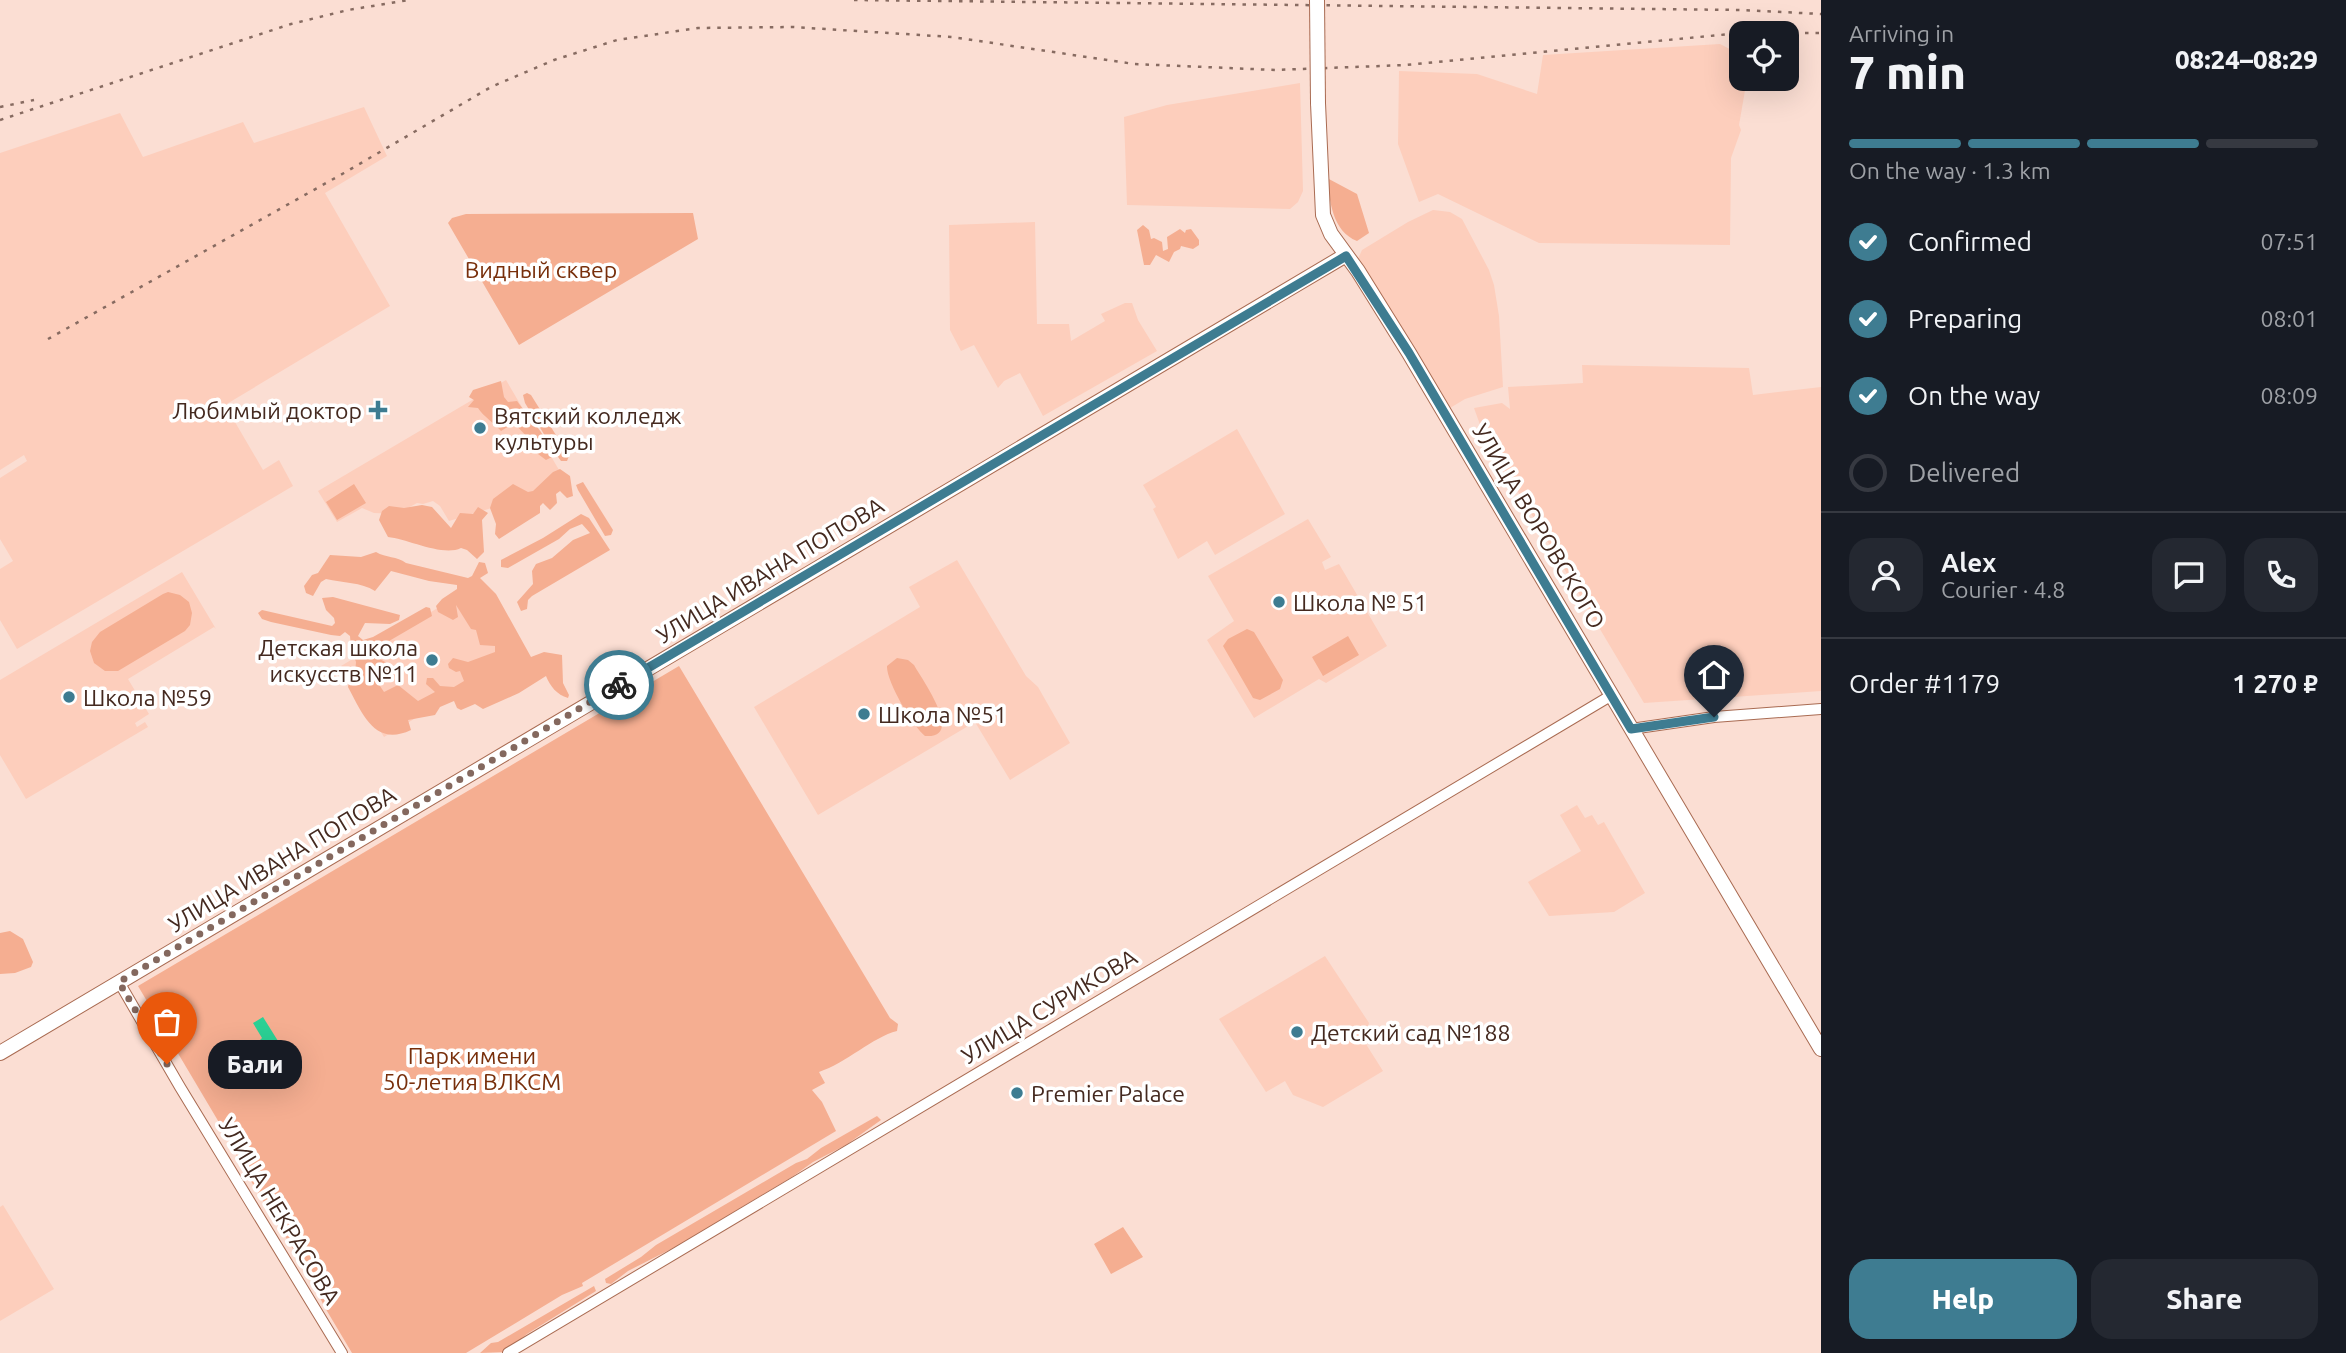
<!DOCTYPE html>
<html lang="en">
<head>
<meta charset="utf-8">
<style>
  body { margin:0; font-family:Ubuntu,sans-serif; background:#242831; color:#f1f3f6; height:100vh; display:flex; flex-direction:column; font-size:26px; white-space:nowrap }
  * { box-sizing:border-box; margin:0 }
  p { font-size:23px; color:#9ea1a6 }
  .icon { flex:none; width:38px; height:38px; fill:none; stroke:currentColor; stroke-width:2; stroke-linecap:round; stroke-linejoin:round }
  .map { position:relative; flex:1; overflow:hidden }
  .drawer { display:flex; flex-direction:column; background:#171b24; width:525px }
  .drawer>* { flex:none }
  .tools { position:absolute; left:1729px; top:21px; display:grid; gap:14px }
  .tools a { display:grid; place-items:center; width:70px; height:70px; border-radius:14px; background:#171b24; box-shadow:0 7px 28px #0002; font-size:35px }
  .pin { position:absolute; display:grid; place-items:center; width:60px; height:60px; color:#fff; margin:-72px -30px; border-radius:50% 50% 50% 0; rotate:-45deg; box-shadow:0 0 7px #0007 }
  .pin .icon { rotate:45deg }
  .courier { position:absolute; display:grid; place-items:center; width:70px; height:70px; margin:-35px; border:5px solid #3e7c91; border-radius:50%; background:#fff; color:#222; box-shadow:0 2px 9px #0007 }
  .bubble { position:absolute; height:49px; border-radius:21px; background:#171b24; box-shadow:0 7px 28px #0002; font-size:23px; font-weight:800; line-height:49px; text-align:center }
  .overview em { font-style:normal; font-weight:800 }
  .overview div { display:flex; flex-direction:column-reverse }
  .overview { display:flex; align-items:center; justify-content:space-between; height:119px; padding:0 28px }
  h1 { font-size:46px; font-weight:800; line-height:52px }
  .bar { display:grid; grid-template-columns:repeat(4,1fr); gap:10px 7px; align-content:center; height:84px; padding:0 28px }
  .bar i { height:9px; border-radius:5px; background:#363941 }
  .bar .on { background:#3e7c91 }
  .bar p { grid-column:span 4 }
  .line { display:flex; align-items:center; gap:18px; padding:0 28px; border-top:2px solid #363941 }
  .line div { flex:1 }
  .round { display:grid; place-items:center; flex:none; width:74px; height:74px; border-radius:21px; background:#242831 }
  ol { padding:0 28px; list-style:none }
  li { display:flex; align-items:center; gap:21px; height:77px }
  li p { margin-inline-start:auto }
  li .icon { padding:7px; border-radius:50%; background:#3e7c91; color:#fff; stroke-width:4 }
  li:last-child { color:#9ea1a6 }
  li i { width:38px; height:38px; border:4px solid #363941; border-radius:50% }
  .cta { display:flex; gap:14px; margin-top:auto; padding:14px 28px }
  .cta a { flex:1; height:80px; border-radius:21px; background:#3e7c91; color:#fff; font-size:28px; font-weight:800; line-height:80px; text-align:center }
  .cta a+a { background:#242831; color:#f1f3f6 }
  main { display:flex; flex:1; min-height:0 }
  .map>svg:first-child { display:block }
</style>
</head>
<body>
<main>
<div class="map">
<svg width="1821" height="1353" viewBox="0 0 1821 1353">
  <rect width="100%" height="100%" fill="#fbded3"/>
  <path fill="#fdcebc" d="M1720,44L1741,55V79H1747L1739,125L1741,130L1731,158L1730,245L1539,243L1438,194L1419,202L1398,144L1399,71L1477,74L1537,94L1543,55Z
    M1300,83L1303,191L1298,202L1290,209L1127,205L1124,117L1167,105Z
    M364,107L387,156L325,193L390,306L225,405L263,470L279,460L293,486L17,649L0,620V569L13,561L0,539V478L27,461L24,455L0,470V153L120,113L143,157L243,122L254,143Z
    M1433,210L1450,212L1462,219L1489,270L1494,285L1499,316L1503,387L1465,399L1450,408L1447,407L1389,307L1382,304L1357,261L1362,250L1408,222Z
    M1035,222L1037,324H1069L1071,341L1105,321L1101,314L1125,303H1132L1138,320L1157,351L1043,416L1020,373L1004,381L998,388L974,345L961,351L950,330L949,225Z
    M1582,365L1749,368L1753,395L1821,387V691L1644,703L1483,433L1474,408L1502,403L1510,409L1508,387L1583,383Z
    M506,380L562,475L521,499L449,521L440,506L433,501L423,504L417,503L397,514L374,513L362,508L337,522L318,491Z
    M1237,429L1285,514L1215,555L1207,541L1178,559L1153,509L1156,507L1143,485Z
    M1308,519L1331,557L1322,562L1325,570L1339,564L1387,646L1326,683L1319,679L1254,718L1207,640L1234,621L1208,576Z
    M957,560L1026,676L1038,687L1070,743L1010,780L975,722L818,815L754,707L920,607L909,587Z
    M182,572L216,629L214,627L128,679L149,714L135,723L137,727L145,722L148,727L26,799L0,755V680Z
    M481,582L524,653L384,737L341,666Z
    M1577,805L1585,818L1592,815L1598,825L1604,822L1645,893L1614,912L1549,916L1528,882L1581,851L1560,815Z
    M1325,956L1369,1023L1364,1041L1383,1071L1323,1107L1293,1095L1285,1081L1266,1092L1219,1019Z
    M3,1205L54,1289L0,1321V1207Z"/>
  <path fill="#f5ae91" d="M1327,178L1357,194L1369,233L1357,241C1332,231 1330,201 1327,178Z
    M693,213L698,239L519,345L448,223L452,218L466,214Z
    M1143,225L1149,230L1151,239L1154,238L1162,242L1163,251L1168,249L1167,237L1180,229L1185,233L1186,230L1191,229L1199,240V245L1193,249L1181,246L1180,249L1174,252L1169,262L1156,255L1150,265H1144L1137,230Z
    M501,381L504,397L508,402L517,401C526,414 553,442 552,457L546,460L530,448V440L514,423L501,431C493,422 484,417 478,408L468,407L474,400L469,397L473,390Z
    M527,393L531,395L569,456L567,461H561L556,454L525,403L523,395Z
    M560,469L570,476L573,496L567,498L560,491L556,494L557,503L550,510L543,503L540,506V513L499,539L495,534L496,524L490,508L493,499L513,484L528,492L533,491L553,472Z
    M583,482L613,530L611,535L605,536L578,490L576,485Z
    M354,484L366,503L337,520L326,502Z
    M422,505L432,507L451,528L460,513L473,514L478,507L488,513L482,520L484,552L477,559L467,550L461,548C443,557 408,539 388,537L379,520L382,511L389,506L404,508Z
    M581,514L589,518L610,550L532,596L528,600L527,609L521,611L517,602L533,584L532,571L536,564L552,558L573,540L590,533L582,524L570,529L559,539L508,568L501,567V560L543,538Z
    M376,552C386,558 397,556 406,563L468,578L472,576L479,562L485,563L488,573L480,578L496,594L531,657L544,652L562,655L563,683L569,695L568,698C557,695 550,686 546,676L519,693L483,709L475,704L461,710L457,708L454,701L440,707L435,715L408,720L411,730C375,747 363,715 348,687L349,681L355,674L356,662L351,648L350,636L345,632L340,636L331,635L271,622L262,619L258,613L262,610L332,626L335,623L334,618L326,610L322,598L333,597L400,615L399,620L390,624L365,623L358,636L363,640L373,637L426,607L430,608L432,616L377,648L369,655L370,658H378L387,663V675L372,674L384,692L398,685L418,701L435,692L426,684L427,678H433L440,686L454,687L464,681L460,671L456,672L449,668L448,664L453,658L468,662L495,652V646L480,645L476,630L471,629L456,605L458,617L453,620L438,612L436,606L442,599L457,589V585L429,581L391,571L375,591C361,582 343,583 326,579L321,582L313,596L306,593L304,586L312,575L318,573L330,555L361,557Z
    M168,592L180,595L189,602L192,613L190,625L185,631L118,671H105L94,663L90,651L92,642L100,632L163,594Z
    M1247,629L1254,632L1283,680L1280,689L1260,700L1253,698L1223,646L1228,639Z
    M1348,636L1359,655L1323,676L1312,657Z
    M897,658L908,660L914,665C921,678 966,739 925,736C913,727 886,681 887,666Z
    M679,666L890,1018L898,1024L897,1031C873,1037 846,1063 819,1072L825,1083L812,1090L822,1102L836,1131L582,1283L583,1286L562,1295L466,1353H352L324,1306L308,1273L246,1173L217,1119L138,986Z
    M10,931L23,939L33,962L31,967L15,973L0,974V933Z
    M877,1116L881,1120L846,1145L813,1162L792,1177L679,1245L628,1271L611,1284L606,1283L605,1279L641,1257L656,1245L796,1163L807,1159L821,1148Z
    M1123,1227L1143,1257L1111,1274L1094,1244Z
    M594,1286L596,1291L527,1334L505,1352L480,1353L491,1343L498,1342Z"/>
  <path fill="#2bd195" d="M263,1017L283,1049L268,1058L260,1053L262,1045L259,1041L262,1038L253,1023Z"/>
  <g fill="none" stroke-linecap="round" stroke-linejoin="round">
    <g stroke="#a96b52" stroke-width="12">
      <path id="minor" d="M1631,729L1714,717L1821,709
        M119,982L180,1087L342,1353
        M508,1353L1612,695"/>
    </g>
    <g stroke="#a96b52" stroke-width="16">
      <path id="major" d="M1318,103L1323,215L1331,234L1358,271L1409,353L1821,1049
        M0,1053L1346,255"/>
    </g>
    <use href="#minor" stroke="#fff" stroke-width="10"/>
    <use href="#major" stroke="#fff" stroke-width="14"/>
    <path stroke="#876b61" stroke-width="2.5" stroke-dasharray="3.5 7" stroke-linecap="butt" d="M854,0L1741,10L1821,14
      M1742,33H1821
      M0,107L34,100
      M0,120L291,24L348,10L409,0
      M48,339L344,173L491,87L554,60L617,40L698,28L793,27L952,37L1134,64L1275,70L1406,65L1741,33"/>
    <g stroke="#a96b52" stroke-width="16" stroke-linecap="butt">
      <path id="major-bridge" d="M1317,0L1318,103"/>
    </g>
    <use href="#major-bridge" stroke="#fff" stroke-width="14"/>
  </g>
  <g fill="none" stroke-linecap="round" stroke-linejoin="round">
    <path stroke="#84685e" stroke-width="7" stroke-dasharray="0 12.6" d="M167,1064L119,982L619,685"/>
    <path stroke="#3e7c91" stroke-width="9" d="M619,685L1346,256L1409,353L1631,729L1714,717"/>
  </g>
  <g fill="#3e7c91" stroke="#fff" stroke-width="2.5">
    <path d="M374.5 399.5h7v7h7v7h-7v7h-7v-7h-7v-7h7z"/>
    <circle cx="480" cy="428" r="7"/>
    <circle cx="1279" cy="602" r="7"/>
    <circle cx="432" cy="660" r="7"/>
    <circle cx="69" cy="697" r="7"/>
    <circle cx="864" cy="714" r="7"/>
    <circle cx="1297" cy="1032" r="7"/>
    <circle cx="1017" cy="1093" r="7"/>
  </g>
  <g text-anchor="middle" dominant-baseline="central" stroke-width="7" stroke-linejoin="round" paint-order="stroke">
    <g font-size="23" fill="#782f0b" stroke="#fff">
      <text x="541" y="269">Видный сквер</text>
      <text x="472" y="1055">Парк имени<tspan x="472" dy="26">50-летия ВЛКСМ</tspan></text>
    </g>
    <g font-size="23" fill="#44291f" stroke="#fff" text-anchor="start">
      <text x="362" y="410" text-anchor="end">Любимый доктор</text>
      <text x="494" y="415">Вятский колледж<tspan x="494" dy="26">культуры</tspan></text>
      <text x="1293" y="602">Школа № 51</text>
      <text x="418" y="647" text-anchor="end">Детская школа<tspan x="418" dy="26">искусств №11</tspan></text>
      <text x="83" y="697">Школа №59</text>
      <text x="878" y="714">Школа №51</text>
      <text x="1311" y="1032">Детский сад №188</text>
      <text x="1031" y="1093">Premier Palace</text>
    </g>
    <g font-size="23" fill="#44291f" stroke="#fff">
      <text transform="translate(1539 526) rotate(59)">УЛИЦА ВОРОВСКОГО</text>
      <text transform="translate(770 570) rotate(-31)">УЛИЦА ИВАНА ПОПОВА</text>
      <text transform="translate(282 859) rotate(-31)">УЛИЦА ИВАНА ПОПОВА</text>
      <text transform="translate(1049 1006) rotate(-31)">УЛИЦА СУРИКОВА</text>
      <text transform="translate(280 1211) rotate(59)">УЛИЦА НЕКРАСОВА</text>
    </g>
  </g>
</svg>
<div class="tools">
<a><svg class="icon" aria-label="locate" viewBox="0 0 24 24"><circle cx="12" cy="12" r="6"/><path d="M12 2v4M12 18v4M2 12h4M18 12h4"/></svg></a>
</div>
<div class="pin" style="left:167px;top:1064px;background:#ea580c"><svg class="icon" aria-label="bag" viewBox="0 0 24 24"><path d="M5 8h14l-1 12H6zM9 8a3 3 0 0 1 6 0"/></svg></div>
<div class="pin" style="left:1714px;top:717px;background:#1f2937"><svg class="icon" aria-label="home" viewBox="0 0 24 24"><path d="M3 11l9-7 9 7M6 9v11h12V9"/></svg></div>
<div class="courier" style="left:619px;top:685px"><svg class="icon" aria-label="bike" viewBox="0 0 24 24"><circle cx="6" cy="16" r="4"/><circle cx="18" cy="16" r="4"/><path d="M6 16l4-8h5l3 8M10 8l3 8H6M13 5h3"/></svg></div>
<div class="bubble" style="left:208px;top:1040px;width:94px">Бали</div>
</div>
<section class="drawer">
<div class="overview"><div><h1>7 min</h1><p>Arriving in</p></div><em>08:24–08:29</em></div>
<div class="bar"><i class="on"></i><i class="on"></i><i class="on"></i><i></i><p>On the way · 1.3 km</p></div>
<ol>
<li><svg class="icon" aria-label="check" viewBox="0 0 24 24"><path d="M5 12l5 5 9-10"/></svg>Confirmed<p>07:51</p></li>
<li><svg class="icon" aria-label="check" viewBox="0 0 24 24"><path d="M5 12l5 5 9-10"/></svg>Preparing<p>08:01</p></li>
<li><svg class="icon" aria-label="check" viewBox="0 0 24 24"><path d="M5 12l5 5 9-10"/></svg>On the way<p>08:09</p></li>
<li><i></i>Delivered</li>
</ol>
<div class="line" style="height:126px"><a class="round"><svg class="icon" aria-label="person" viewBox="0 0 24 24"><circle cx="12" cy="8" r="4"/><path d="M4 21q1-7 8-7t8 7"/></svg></a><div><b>Alex</b><p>Courier · 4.8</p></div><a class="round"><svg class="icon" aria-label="chat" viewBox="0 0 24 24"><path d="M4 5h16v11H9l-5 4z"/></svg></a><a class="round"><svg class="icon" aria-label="phone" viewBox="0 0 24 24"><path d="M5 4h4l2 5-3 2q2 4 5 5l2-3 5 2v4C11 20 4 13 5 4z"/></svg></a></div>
<div class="line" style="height:91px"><div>Order #1179</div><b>1 270 ₽</b></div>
<div class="cta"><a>Help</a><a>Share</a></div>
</section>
</main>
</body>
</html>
